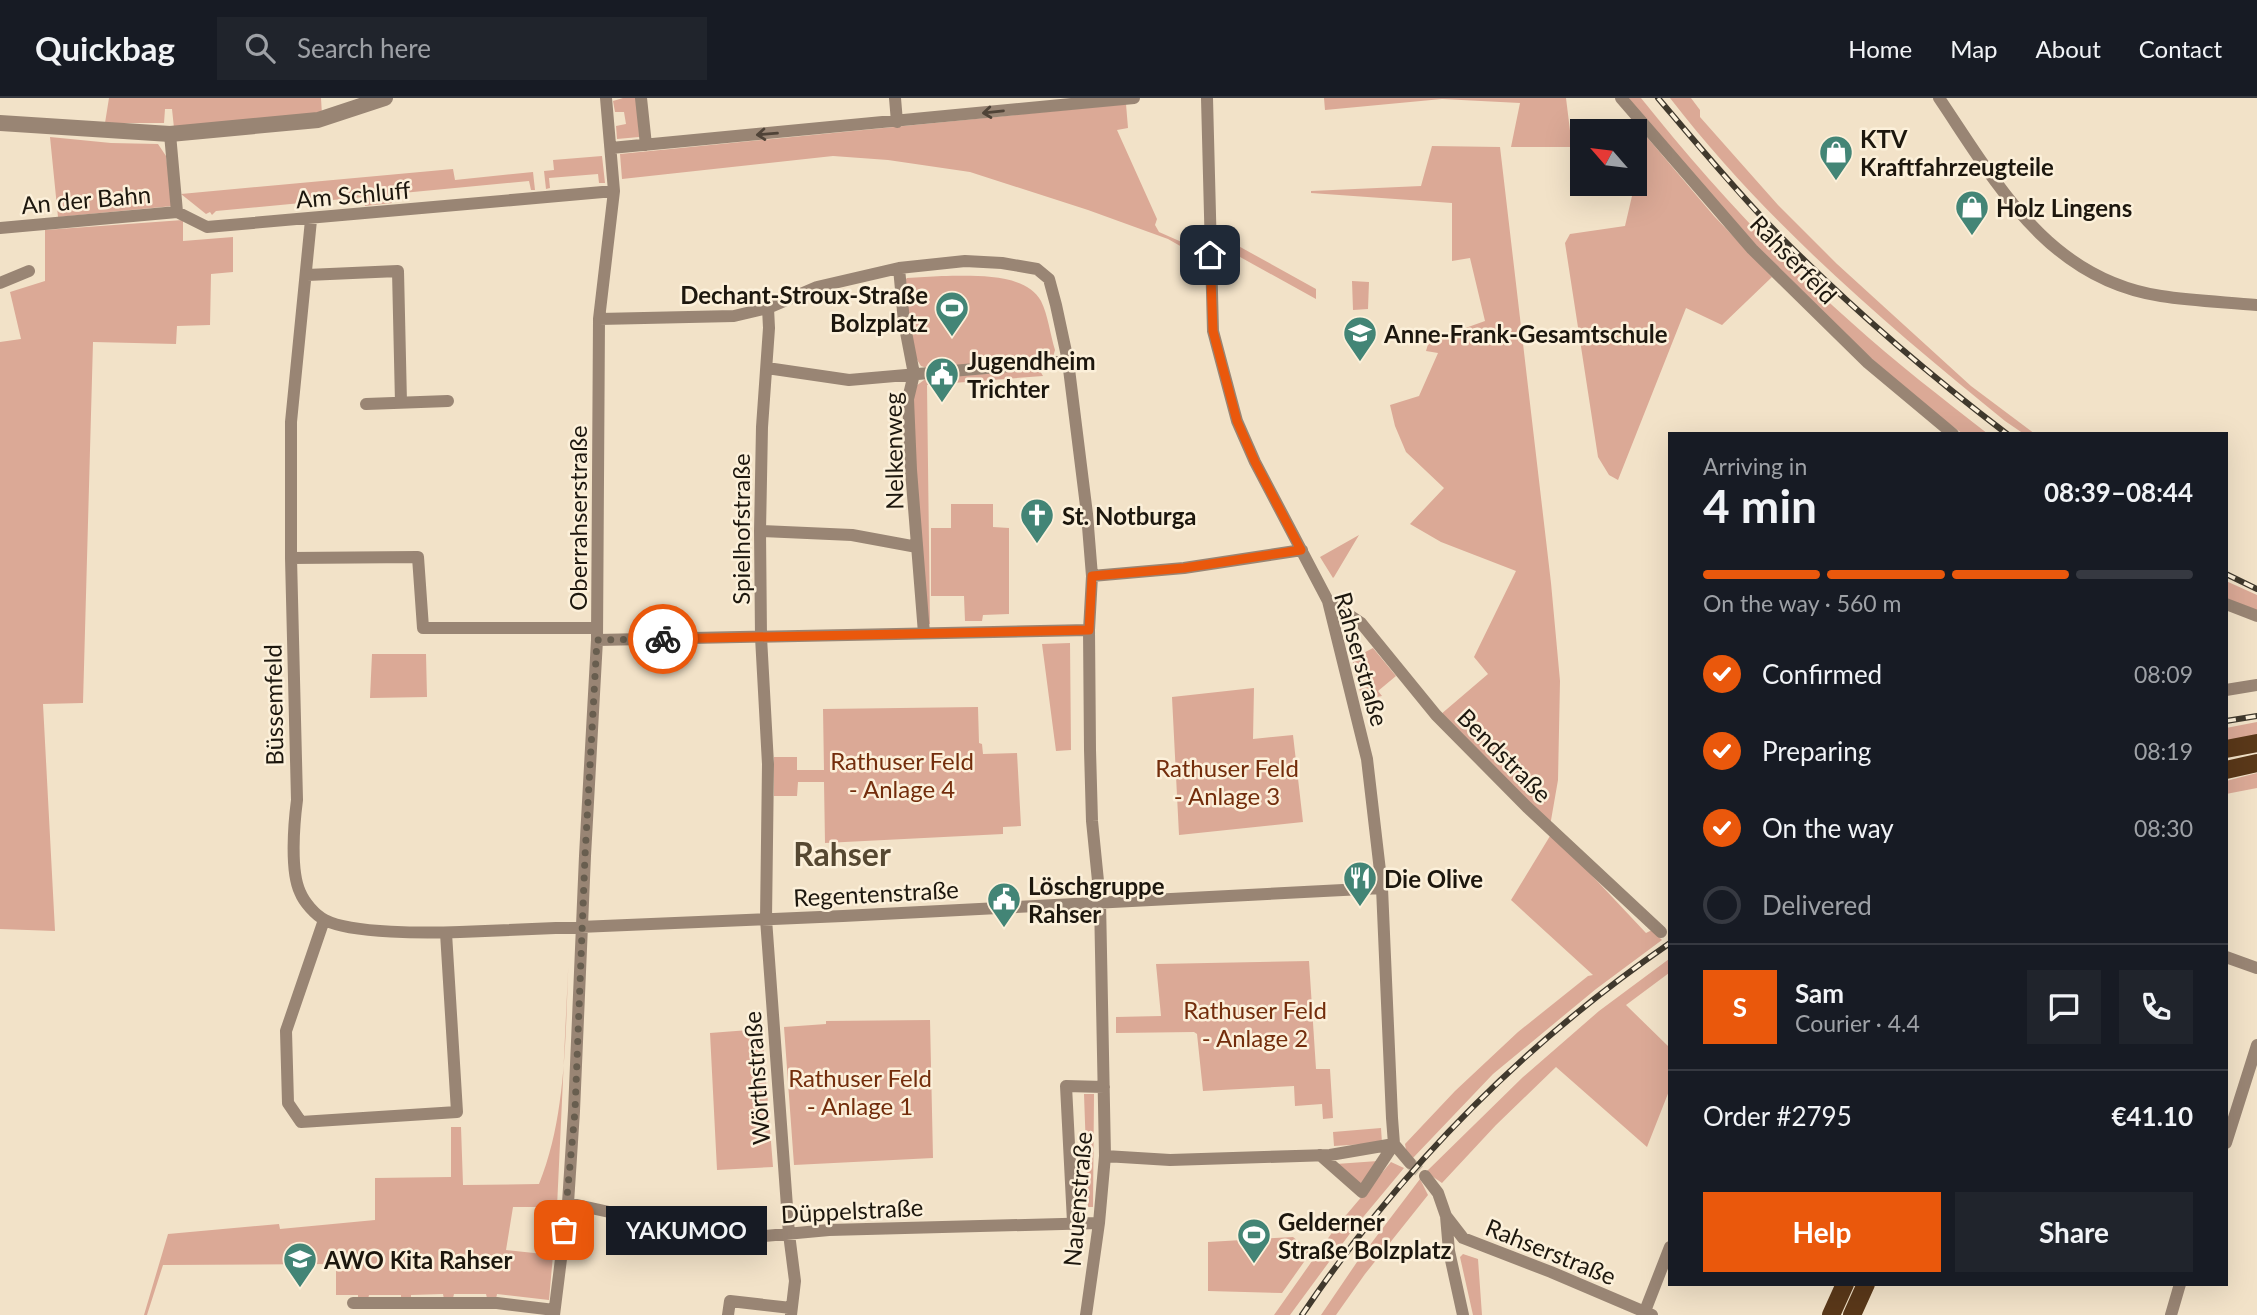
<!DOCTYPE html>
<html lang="en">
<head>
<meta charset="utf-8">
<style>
  body { margin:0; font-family:Lato,sans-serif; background:#20242c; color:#f1f3f6; height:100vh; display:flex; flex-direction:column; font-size:26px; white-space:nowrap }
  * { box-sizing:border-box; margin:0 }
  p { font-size:23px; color:#9ea1a6 }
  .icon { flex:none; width:38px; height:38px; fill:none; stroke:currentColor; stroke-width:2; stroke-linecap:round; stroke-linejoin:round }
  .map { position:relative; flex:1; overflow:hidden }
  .panel { position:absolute; left:1668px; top:334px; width:560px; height:854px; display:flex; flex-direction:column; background:#171b24; border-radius:0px; box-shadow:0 7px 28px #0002 }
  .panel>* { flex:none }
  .needle { width:46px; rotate:298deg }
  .controls { position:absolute; left:1570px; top:21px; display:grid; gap:14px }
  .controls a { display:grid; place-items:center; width:77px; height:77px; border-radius:0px; background:#171b24; box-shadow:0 7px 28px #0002; font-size:35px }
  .pin { position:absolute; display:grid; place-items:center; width:60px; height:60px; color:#fff; margin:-30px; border-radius:14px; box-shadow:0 4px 10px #0006 }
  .courier { position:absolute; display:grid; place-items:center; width:70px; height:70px; margin:-35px; border:5px solid #ea580c; border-radius:50%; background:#fff; color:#222; box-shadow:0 2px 9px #0007 }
  .bubble { position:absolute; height:49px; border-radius:0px; background:#171b24; box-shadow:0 7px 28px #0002; font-size:23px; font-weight:700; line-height:49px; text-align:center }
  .overview em { font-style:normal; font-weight:700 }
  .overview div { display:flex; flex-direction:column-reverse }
  .overview { display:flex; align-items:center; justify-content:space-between; height:119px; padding:0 35px }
  h1 { font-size:46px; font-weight:700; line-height:52px }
  .bar { display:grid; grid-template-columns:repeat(4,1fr); gap:10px 7px; align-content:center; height:84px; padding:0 35px }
  .bar i { height:9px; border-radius:5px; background:#363941 }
  .bar .current { background:#ea580c }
  .bar p { grid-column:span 4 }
  .line { display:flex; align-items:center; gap:18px; padding:0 35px; border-top:2px solid #363941 }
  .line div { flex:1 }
  .round { display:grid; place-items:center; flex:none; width:74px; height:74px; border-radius:0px; background:#20242c }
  ol { padding:0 35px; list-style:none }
  li { display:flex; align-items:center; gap:21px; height:77px }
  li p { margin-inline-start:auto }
  li .icon { padding:7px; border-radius:50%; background:#ea580c; color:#fff; stroke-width:4 }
  li:last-child { color:#9ea1a6 }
  li i { width:38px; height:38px; border:4px solid #363941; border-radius:50% }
  .action { display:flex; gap:14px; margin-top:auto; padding:14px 35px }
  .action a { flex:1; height:80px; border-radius:0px; background:#ea580c; color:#fff; font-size:28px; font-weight:700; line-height:80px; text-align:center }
  .action a+a { background:#20242c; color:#f1f3f6 }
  header { display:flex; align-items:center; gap:42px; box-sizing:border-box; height:98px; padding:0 35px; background:#171b24; border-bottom:2px solid #363941 }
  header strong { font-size:33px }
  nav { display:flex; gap:38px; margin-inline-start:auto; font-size:24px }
  .search { width:490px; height:63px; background:#20242c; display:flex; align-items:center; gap:18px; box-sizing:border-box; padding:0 24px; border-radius:0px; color:#9ea1a6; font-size:26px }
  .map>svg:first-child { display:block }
</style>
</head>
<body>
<header>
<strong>Quickbag</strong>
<div class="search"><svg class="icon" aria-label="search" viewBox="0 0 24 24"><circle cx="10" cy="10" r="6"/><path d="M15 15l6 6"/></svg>Search here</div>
<nav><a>Home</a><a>Map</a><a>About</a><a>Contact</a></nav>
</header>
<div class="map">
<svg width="2257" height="1217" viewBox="0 0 2257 1217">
  <rect width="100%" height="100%" fill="#f2e2c8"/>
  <path fill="#dba996" d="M109,0H321L322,17L174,30L172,11H165L164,25H105Z
    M623,0H638L639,39L617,41L616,28L626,26L624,14H615L613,3Z
    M1324,0H1566L1572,49H1511L1520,5L1442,1L1325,12Z
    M1627,0H1641C1705,80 1775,157 1852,225C1895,264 1942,300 1988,336H1963L1924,307L1844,236L1736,129Z
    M1670,0H1691L1700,12V19L1778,107L1837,166L1971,288L2035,336H2024L2005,323C1884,225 1765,123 1670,0Z
    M1126,6L1128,30L1117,32L1157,121L1155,127L1159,134L1193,149L1189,153L1168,141L1088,112L970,74L888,62L833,58L622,81L620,56Z
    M1646,38L1714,118L1772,179L1722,227L1686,210L1618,382L1609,377L1598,359L1565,145L1570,136L1625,128Z
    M50,39L111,45L158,46L166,58L173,108L58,119Z
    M1432,48L1500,49L1551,485L1560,583L1558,682L1550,728L1440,617L1488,576L1474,559L1516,473L1441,444L1410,426L1444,390L1406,354L1395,328L1390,307L1419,298L1438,255L1426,253L1429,243L1485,223L1470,160L1452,163V105L1311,95V93L1421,88Z
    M602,58L605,85H599L598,76L549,80L550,90L546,91L544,73L554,72L553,62Z
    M453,71L455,82L533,74L535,92H531L529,83L392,96V105L365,108L364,99L216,113L212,117L210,114L206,116L181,96Z
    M183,122V143L233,139V174L211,176L210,227L177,228L176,246L93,244L83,605L43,606L55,833L0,831V244L21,241L10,194L45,183V132Z
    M1221,139L1230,140L1233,145L1316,191V201L1222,149Z
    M942,178C971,178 1026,174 1041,203C1048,217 1050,236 1055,252L1053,259L930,271L921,268L914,257L904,183L907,180Z
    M1352,183L1369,184L1368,211L1353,212Z
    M1039,271L1043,278L927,287L930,526H927L913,349V301L916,288L928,279Z
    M951,406H993V429L1009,430V516L983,517L982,523H965L964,498H931V430H951Z
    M1359,437L1334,479L1333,480L1320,459Z
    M2226,483L2257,497V513L2226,501Z
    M1070,545L1071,652L1056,653L1042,546Z
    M1373,550L1396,578L1378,593L1382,598L1362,602L1352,561Z
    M372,556H426L427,599L370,600Z
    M1254,590L1253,641L1293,637L1303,724L1179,737L1172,599Z
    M978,609L979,645L982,646L983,656L1017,655L1021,728L1003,729V736L825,745L824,684H798L797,698H774V659H797V672H824L823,611Z
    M2257,624V639L2226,645V630Z
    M2257,675V690L2226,696V683Z
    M1550,738L1567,751L1646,835L1652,832L1662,842L1596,891L1493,976L1412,1061L1406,1052L1405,1046L1455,993L1518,934L1588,878L1593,877L1511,802Z
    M569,853L557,1109H513L506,1152L553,1157L549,1202L497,1196L496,1201L487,1200L486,1196H454L453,1200L444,1201L443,1196L411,1197V1200H401V1197H369L368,1201L358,1202V1197H336V1166L163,1167L147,1217H144L168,1136L279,1126L280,1131L375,1122V1080L451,1079V1029H461L463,1087L539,1086C568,1015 565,929 569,853Z
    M1669,861V875L1626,907L1669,949V993L1647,1049L1556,969L1496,1027L1442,1085L1426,1074L1523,979L1599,913Z
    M1309,863L1316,971H1330L1333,1020L1323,1021L1322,1006L1295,1008L1294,988L1203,993L1197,936L1194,934L1116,935V919L1161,918L1156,866Z
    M930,922L933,1060L794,1067L784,929L826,926V923Z
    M762,931L773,1069L717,1072L710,935Z
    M1084,996H1094L1093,1109H1088Z
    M1381,1030L1382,1045L1334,1048L1333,1034Z
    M1378,1063L1361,1086L1336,1066Z
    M1391,1064L1404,1070L1354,1130L1290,1217H1274L1336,1129Z
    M1420,1081L1428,1097L1365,1176L1336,1217H1321L1357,1164Z
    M1293,1139L1311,1154L1282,1195L1208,1193V1144Z
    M1463,1156L1478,1161L1482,1217H1473L1460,1159Z"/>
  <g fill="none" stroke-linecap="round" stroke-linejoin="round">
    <path stroke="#c7b9a3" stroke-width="12" stroke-dasharray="12 6" stroke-linecap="butt" d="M1410,1065L1425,1078"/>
    <path stroke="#998574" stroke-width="12" d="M641,0L646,47
      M895,0L897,24
      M1207,0L1213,233L1237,323L1255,364L1328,503L1367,661L1382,790L1392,1020L1394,1046L1410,1065
      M1621,0L1752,151L1868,265L1953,336
      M1939,0C1997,86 2048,181 2161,198C2193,203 2225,204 2257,207
      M170,36L177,114
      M611,50L1134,0
      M177,114L207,129L614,93
      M311,122L291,324V460L297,702C294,725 290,773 300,794C304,804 315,817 325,822C352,836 429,835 460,834L843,818L1382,790
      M0,130L177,114
      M899,170L904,224L914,276L908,301L911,372L924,535
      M307,177L398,173L401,305
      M0,185L29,173
      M768,210L769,230L762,329L760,433L761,539L768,666L766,821L789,1136L795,1183L791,1217
      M599,221L734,218L768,210L817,189L899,170L965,163L1002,165L1037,171L1049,181L1056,207L1068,263L1087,416L1092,478L1089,532L1090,652L1092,723L1100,803L1105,1058L1099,1125L1086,1217
      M767,270L849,282L1068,263
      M366,306L448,303
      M760,433L852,437L917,449
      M291,460L418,459L423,530H597
      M1092,478L1184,470L1302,452
      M1328,503L1361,525L1436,617L1527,709L1661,834
      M2226,506L2257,518
      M597,542L1089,532
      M2226,592L2257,587
      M324,822L286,933L288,1005L301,1024L457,1014L446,835
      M2226,859L2257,870
      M2226,1045L2257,947
      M1320,1057L1362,1094L1394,1046
      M1105,1058L1170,1062L1330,1057L1394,1046
      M1425,1078L1438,1095L1446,1118L1463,1140L1551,1174L1652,1217
      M568,1105L733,1141L829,1132L1099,1125
      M1446,1118L1449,1153L1463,1217
      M1073,1124L1066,988L1104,989
      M353,1205H497L554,1212
      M1645,1213L1670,1149
      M554,1217L568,1105L574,1013L585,758L597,542L599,221L614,93L606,0
      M728,1217L730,1203L791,1210
      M2171,1217L2180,1186"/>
    <path stroke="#998574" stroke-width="16" d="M0,25L170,36L318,22L385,0"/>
    <path stroke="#5a3819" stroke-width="18" d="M2226,651L2257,645
      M2226,672L2257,665
      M1831,1217L1845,1186
      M1852,1217L1866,1186"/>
    <g stroke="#40392d" stroke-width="6">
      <path id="rail" d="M1658,0C1697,46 1736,93 1778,136C1849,208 1927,275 2007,336
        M2226,476L2257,491
        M2226,623L2257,618
        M1302,1217C1400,1071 1525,945 1670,845"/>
    </g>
    <use href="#rail" stroke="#fcf0da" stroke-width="3.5" stroke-dasharray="10" stroke-linecap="butt"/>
  </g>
  <defs><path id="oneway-shaft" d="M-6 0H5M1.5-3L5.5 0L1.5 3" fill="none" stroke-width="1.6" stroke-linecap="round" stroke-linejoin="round" transform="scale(1.75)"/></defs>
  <g stroke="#4f4337">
    <use href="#oneway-shaft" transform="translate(993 14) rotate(174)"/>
    <use href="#oneway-shaft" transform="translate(767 36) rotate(175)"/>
  </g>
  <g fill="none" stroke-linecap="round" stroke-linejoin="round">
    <path stroke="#685e4f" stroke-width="7" stroke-dasharray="0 12.6" d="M564,1132L575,1013L585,758L597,542L663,541"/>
    <path stroke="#ea580c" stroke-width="9" d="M663,541L1089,532L1092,478L1184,470L1301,452L1255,364L1237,323L1213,233L1210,157"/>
  </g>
  <defs>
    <g id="shop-pin" transform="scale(1.75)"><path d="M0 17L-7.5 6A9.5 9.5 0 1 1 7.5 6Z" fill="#438576" stroke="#fcf0da"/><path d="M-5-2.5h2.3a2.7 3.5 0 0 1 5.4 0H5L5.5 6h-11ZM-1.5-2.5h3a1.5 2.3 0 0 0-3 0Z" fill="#fff"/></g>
    <g id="stadium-pin" transform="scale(1.75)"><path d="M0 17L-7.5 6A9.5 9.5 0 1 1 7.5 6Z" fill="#438576" stroke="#fcf0da"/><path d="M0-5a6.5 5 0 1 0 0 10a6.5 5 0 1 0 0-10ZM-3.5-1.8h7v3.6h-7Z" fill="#fff"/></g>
    <g id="school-pin" transform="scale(1.75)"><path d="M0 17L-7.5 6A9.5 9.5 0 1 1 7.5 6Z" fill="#438576" stroke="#fcf0da"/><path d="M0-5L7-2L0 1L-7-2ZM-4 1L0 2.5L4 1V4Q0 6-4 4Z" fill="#fff"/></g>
    <g id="civic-pin" transform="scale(1.75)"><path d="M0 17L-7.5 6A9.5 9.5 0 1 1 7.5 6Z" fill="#438576" stroke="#fcf0da"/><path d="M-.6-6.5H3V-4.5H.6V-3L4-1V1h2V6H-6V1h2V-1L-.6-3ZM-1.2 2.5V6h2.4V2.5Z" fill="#fff"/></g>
    <g id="church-pin" transform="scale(1.75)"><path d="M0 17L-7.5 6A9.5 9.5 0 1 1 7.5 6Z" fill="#438576" stroke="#fcf0da"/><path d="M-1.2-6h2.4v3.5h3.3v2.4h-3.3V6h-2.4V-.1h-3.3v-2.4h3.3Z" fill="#fff"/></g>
    <g id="restaurant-pin" transform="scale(1.75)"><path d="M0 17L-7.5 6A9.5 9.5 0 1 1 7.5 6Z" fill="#438576" stroke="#fcf0da"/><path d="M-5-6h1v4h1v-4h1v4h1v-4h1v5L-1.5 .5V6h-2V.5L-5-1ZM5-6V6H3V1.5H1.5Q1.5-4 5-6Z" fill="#fff"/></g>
  </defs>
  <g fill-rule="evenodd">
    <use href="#shop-pin" x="1836" y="54"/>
    <use href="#shop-pin" x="1972" y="109"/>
    <use href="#stadium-pin" x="952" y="210"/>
    <use href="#school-pin" x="1360" y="235"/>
    <use href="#civic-pin" x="942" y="276"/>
    <use href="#church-pin" x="1037" y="417"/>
    <use href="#restaurant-pin" x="1360" y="780"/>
    <use href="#civic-pin" x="1004" y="801"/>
    <use href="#stadium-pin" x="1254" y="1137"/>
    <use href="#school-pin" x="300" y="1161"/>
  </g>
  <g text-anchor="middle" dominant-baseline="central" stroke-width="5" stroke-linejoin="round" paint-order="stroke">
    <g font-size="24" font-weight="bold" fill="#1d170e" stroke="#fcf0da" text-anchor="start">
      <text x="1860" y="40">KTV<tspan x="1860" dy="28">Kraftfahrzeugteile</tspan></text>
      <text x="1996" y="109">Holz Lingens</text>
      <text x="928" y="196" text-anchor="end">Dechant-Stroux-Straße<tspan x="928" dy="28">Bolzplatz</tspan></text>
      <text x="1384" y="235">Anne-Frank-Gesamtschule</text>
      <text x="967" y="262">Jugendheim<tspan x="967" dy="28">Trichter</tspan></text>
      <text x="1062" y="417">St. Notburga</text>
      <text x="1384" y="780">Die Olive</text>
      <text x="1028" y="787">Löschgruppe<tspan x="1028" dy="28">Rahser</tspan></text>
      <text x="1278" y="1123">Gelderner<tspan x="1278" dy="28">Straße Bolzplatz</tspan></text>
      <text x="324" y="1161">AWO Kita Rahser</text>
    </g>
    <g font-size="24" fill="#1d170e" stroke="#fcf0da">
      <text transform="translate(353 96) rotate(-5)">Am Schluff</text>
      <text transform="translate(86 101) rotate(-5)">An der Bahn</text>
      <text transform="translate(1794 161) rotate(46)">Rahserfeld</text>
      <text transform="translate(893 353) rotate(-91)">Nelkenweg</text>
      <text transform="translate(577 420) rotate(-90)">Oberrahserstraße</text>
      <text transform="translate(740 431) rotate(-90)">Spielhofstraße</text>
      <text transform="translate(1362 561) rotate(74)">Rahserstraße</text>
      <text transform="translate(273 607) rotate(-91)">Büssemfeld</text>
      <text transform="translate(1505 657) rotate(45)">Bendstraße</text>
      <text transform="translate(876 795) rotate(-3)">Regentenstraße</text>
      <text transform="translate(756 980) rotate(-94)">Wörthstraße</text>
      <text transform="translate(1077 1101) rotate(-85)">Nauenstraße</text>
      <text transform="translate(852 1112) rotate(-3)">Düppelstraße</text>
      <text transform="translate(1551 1153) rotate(22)">Rahserstraße</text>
    </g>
    <g font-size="24" fill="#732d0c" stroke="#fcf0da">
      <text x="902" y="662">Rathuser Feld<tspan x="902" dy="28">- Anlage 4</tspan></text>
      <text x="1227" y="669">Rathuser Feld<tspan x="1227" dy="28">- Anlage 3</tspan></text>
      <text x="1255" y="911">Rathuser Feld<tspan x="1255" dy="28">- Anlage 2</tspan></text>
      <text x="860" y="979">Rathuser Feld<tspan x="860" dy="28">- Anlage 1</tspan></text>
    </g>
    <g font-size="32" font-weight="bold" fill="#564832" stroke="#fcf0da">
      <text x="842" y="755">Rahser</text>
    </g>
  </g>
</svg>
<div class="controls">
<a><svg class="needle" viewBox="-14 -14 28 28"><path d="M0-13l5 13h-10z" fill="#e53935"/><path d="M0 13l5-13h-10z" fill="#9ea1a6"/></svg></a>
</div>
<div class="pin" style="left:564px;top:1132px;background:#ea580c"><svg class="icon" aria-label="bag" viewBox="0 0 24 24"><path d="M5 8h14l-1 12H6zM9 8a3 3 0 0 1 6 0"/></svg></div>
<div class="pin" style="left:1210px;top:157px;background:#1f2937"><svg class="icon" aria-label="home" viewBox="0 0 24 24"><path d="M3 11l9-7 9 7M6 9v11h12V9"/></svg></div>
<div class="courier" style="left:663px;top:541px"><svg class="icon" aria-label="bike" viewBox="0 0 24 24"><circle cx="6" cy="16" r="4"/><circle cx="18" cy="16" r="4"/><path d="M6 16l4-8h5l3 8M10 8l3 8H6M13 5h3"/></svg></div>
<div class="bubble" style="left:606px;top:1108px;width:161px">YAKUMOO</div>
<section class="panel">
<div class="overview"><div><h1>4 min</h1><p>Arriving in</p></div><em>08:39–08:44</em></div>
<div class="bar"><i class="current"></i><i class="current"></i><i class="current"></i><i></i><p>On the way · 560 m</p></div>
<ol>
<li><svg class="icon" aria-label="check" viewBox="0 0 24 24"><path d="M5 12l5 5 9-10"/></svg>Confirmed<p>08:09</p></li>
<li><svg class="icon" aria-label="check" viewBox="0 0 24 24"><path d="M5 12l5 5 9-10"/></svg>Preparing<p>08:19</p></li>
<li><svg class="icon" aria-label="check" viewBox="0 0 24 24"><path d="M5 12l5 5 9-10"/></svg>On the way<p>08:30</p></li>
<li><i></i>Delivered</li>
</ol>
<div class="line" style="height:126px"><b class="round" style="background:#ea580c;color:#fff">S</b><div><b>Sam</b><p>Courier · 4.4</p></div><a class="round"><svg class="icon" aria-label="chat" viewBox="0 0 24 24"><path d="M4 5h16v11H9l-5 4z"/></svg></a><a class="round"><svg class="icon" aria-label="phone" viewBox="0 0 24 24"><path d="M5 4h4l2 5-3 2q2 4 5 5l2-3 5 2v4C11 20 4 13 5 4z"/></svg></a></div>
<div class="line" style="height:91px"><div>Order #2795</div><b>€41.10</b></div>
<div class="action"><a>Help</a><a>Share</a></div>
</section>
</div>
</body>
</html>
